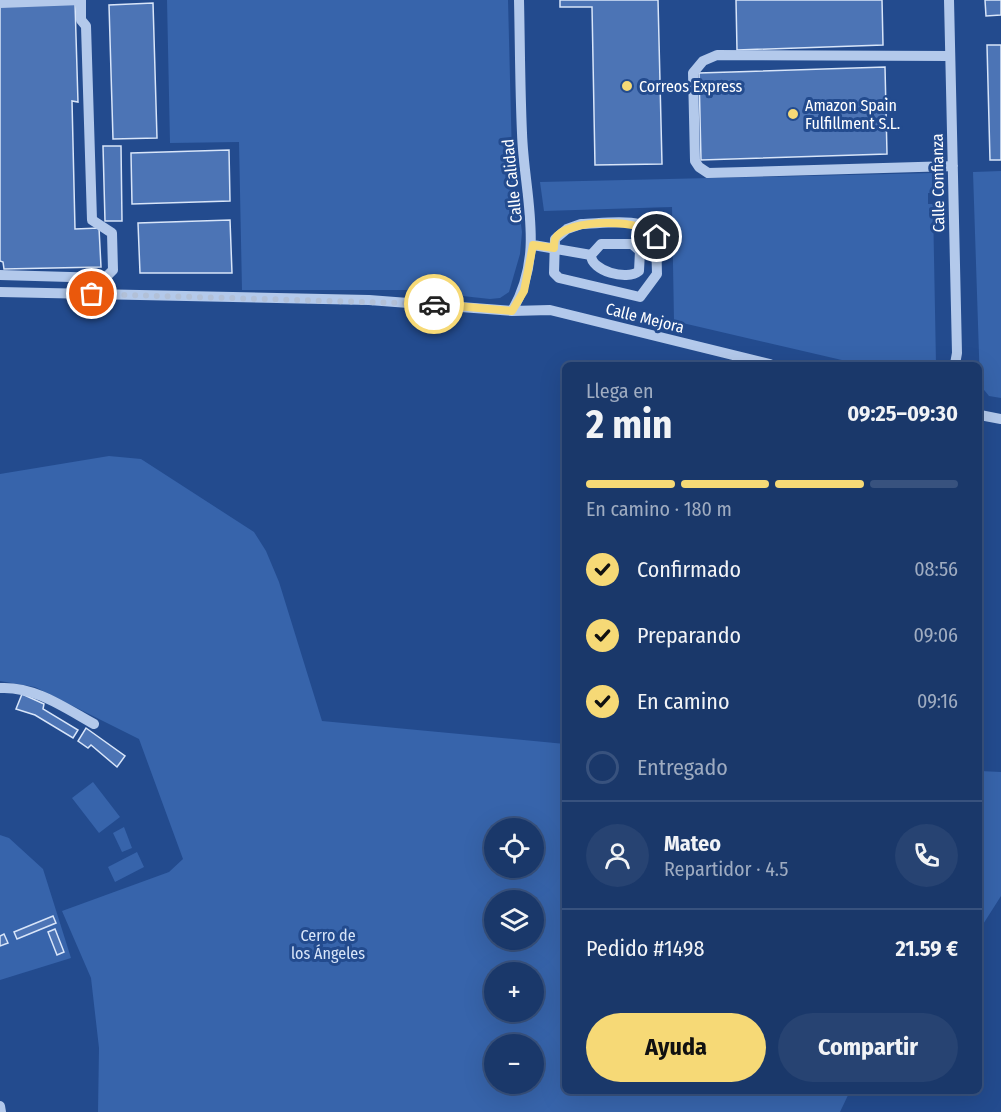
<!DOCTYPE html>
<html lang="es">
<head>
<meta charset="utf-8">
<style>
  body { margin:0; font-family:"Fira Sans Condensed",sans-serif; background:#274372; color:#f1f3f6; height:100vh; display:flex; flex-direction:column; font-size:22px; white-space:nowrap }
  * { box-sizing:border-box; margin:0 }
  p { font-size:20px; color:#9facc1 }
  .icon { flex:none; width:33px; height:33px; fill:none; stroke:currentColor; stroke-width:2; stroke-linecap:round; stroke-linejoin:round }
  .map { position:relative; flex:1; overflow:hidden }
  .details { position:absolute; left:562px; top:362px; width:420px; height:732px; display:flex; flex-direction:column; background:#1a386a; border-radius:9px; box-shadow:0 6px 24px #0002,0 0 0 2px #38527e }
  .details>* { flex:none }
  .controls { position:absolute; left:484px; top:818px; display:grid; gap:12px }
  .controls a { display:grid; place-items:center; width:60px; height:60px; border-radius:50%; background:#1a386a; box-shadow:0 6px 24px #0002,0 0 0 2px #38527e; font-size:30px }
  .pin { position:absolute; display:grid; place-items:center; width:51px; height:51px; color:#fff; margin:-26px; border:3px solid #fff; border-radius:50%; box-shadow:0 2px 6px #0007 }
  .courier { position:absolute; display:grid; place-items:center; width:60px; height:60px; margin:-30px; border:4px solid #f6d976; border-radius:50%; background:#fff; color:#222; box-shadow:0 2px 8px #0007 }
  .summary em { font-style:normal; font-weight:700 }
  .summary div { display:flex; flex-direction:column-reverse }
  .summary { display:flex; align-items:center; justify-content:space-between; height:102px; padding:0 24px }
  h1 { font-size:39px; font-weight:700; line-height:45px }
  .bar { display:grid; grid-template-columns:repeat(4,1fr); gap:9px 6px; align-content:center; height:72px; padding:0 24px }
  .bar i { height:8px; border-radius:4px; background:#38527e }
  .bar .selected { background:#f6d976 }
  .bar p { grid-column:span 4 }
  .line { display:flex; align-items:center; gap:15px; padding:0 24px; border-top:2px solid #38527e }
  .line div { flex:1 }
  .round { display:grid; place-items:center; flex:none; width:63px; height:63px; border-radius:32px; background:#274372 }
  ol { padding:0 24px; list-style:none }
  li { display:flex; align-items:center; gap:18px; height:66px }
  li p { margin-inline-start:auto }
  li .icon { padding:6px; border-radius:50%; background:#f6d976; color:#111; stroke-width:4 }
  li:last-child { color:#9facc1 }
  li i { width:33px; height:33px; border:3px solid #38527e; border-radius:50% }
  .button { display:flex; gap:12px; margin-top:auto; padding:12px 24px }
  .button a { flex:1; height:69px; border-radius:36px; background:#f6d976; color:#111; font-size:24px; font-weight:700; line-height:69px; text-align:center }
  .button a+a { background:#274372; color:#f1f3f6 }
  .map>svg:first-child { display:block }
</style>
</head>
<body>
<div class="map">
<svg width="1001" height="1112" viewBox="0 0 1001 1112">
  <rect width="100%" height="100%" fill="#234b8e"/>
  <path fill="#3764ab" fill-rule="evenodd" d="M167,0H508L512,158L522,232L520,254L509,292L500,298L490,299L407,290H242L239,142L170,143Z
    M1001,171V398L989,396L980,385L973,172Z
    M932,173V193H928V204H933L936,364H859L674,321L672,207L544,211L540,182Z
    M109,456L141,459L254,532L266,551L279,582L322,721L565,744L566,1090L850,1091L840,1112H98L99,1048L91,978L62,911L169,872L183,859L139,739L35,687L0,681V474ZM495,828H534V867H495ZM495,900H534V939H495ZM495,972H534V1011H495ZM495,1044H534V1083H495Z
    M980,771L1001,772V896L980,929Z
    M93,782L120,817L99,833L72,798Z
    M124,827L132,848L122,852L113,833Z
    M0,835L9,838L43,869L71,958L0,980Z
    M137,852L144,867L115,882L108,867Z"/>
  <path fill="#4c74b5" stroke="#d8e5f9" stroke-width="1.5" d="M560,0H658L662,164L595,165L592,7H560Z
    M736,0H882L883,45L737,50Z
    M985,0H1001V15L986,16Z
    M75,3L78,102L72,101L75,229L99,228L101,267L4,269L3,262L0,261V6Z
    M153,3L157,138L113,139L109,5Z
    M987,45H1001V160H990Z
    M885,67L887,154L701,160L699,73Z
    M103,146H121L122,221H105Z
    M229,150L230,201L132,204L131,153Z
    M230,220L232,273H140L138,223Z
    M22,694L44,704L43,709L78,730L73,738L35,715L16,709Z
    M86,728L125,756L117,767L91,745L88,748L78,741Z
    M53,916L56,923L17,939L14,932Z
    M55,929L64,952L57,955L48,932Z
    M4,934L8,943L0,946V936Z"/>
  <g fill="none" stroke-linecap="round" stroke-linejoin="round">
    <path stroke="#b3c9eb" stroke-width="10" d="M949,0L957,353L955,364
      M0,3L81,0V20L86,26L92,220L112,233L113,270L105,278L0,275
      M950,56L717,55L703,61L693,73L695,161L699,167L708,173L953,166
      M581,224C601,224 645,215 656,236L657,274L640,297L559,278L554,273L555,239L567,229Z
      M533,245L591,255C591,271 627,281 639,271L640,251L632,244H601L591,255
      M0,292L369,300L512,311L550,310L770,364
      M512,311C546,253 524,196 522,133C520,89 520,44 519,0
      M980,415L1001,419
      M0,688C35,686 65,708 94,724
      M0,1106L1,1112"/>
  </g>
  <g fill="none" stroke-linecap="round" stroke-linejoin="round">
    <path stroke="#b2c0d7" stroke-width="6" stroke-dasharray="0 10.8" d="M92,294L434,304"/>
    <path stroke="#f6d976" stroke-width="8" d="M434,304L512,311L524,291L533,245L554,248C554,245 554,242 555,239C565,218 646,218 657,237"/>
  </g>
  <g fill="#f6d976" stroke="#234b8e" stroke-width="2">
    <circle cx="627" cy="86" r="6"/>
    <circle cx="793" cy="114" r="6"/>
  </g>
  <g text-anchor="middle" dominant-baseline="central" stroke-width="6" stroke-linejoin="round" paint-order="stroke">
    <g font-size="16" fill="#fff" stroke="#234b8e" text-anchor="start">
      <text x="639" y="86">Correos Express</text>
      <text x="805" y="105">Amazon Spain<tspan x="805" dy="18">Fulfillment S.L.</tspan></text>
    </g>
    <g font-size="16" fill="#fff" stroke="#234b8e">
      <text transform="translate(512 181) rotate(-96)">Calle Calidad</text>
      <text transform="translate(938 183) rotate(-91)">Calle Confianza</text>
      <text transform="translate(645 318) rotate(14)">Calle Mejora</text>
    </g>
    <g font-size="16" fill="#d8e5f9" stroke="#234b8e">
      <text x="328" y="935">Cerro de<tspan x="328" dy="18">los Ángeles</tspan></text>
    </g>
  </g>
</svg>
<div class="controls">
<a><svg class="icon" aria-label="locate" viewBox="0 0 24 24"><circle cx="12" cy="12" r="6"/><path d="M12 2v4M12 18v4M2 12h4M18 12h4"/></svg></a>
<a><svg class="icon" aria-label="layers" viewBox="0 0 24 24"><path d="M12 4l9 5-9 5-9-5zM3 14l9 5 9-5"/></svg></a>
<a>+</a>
<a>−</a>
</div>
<div class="pin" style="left:92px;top:294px;background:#ea580c"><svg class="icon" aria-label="bag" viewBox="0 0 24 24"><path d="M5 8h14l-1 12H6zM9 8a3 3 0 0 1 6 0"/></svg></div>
<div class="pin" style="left:657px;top:237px;background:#1f2937"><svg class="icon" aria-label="home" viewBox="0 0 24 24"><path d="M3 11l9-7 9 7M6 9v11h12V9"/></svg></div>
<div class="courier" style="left:434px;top:304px"><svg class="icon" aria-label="car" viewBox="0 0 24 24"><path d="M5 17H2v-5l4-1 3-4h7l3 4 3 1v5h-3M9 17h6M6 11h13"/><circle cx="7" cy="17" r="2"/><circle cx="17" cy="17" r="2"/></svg></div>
<section class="details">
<div class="summary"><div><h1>2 min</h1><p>Llega en</p></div><em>09:25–09:30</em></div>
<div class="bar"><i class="selected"></i><i class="selected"></i><i class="selected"></i><i></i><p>En camino · 180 m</p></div>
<ol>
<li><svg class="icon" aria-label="check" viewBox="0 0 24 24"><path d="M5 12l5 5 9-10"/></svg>Confirmado<p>08:56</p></li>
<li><svg class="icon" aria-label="check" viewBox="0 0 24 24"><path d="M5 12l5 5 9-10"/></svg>Preparando<p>09:06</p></li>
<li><svg class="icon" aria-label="check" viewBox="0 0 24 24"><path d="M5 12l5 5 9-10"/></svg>En camino<p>09:16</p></li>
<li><i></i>Entregado</li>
</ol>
<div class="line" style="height:108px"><a class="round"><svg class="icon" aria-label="person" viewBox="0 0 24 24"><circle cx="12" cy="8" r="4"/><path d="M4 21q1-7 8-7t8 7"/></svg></a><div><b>Mateo</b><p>Repartidor · 4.5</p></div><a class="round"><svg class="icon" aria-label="phone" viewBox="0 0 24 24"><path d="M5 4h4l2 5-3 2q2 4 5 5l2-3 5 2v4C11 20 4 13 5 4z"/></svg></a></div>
<div class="line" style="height:78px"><div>Pedido #1498</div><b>21.59 €</b></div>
<div class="button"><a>Ayuda</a><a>Compartir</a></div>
</section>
</div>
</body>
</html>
